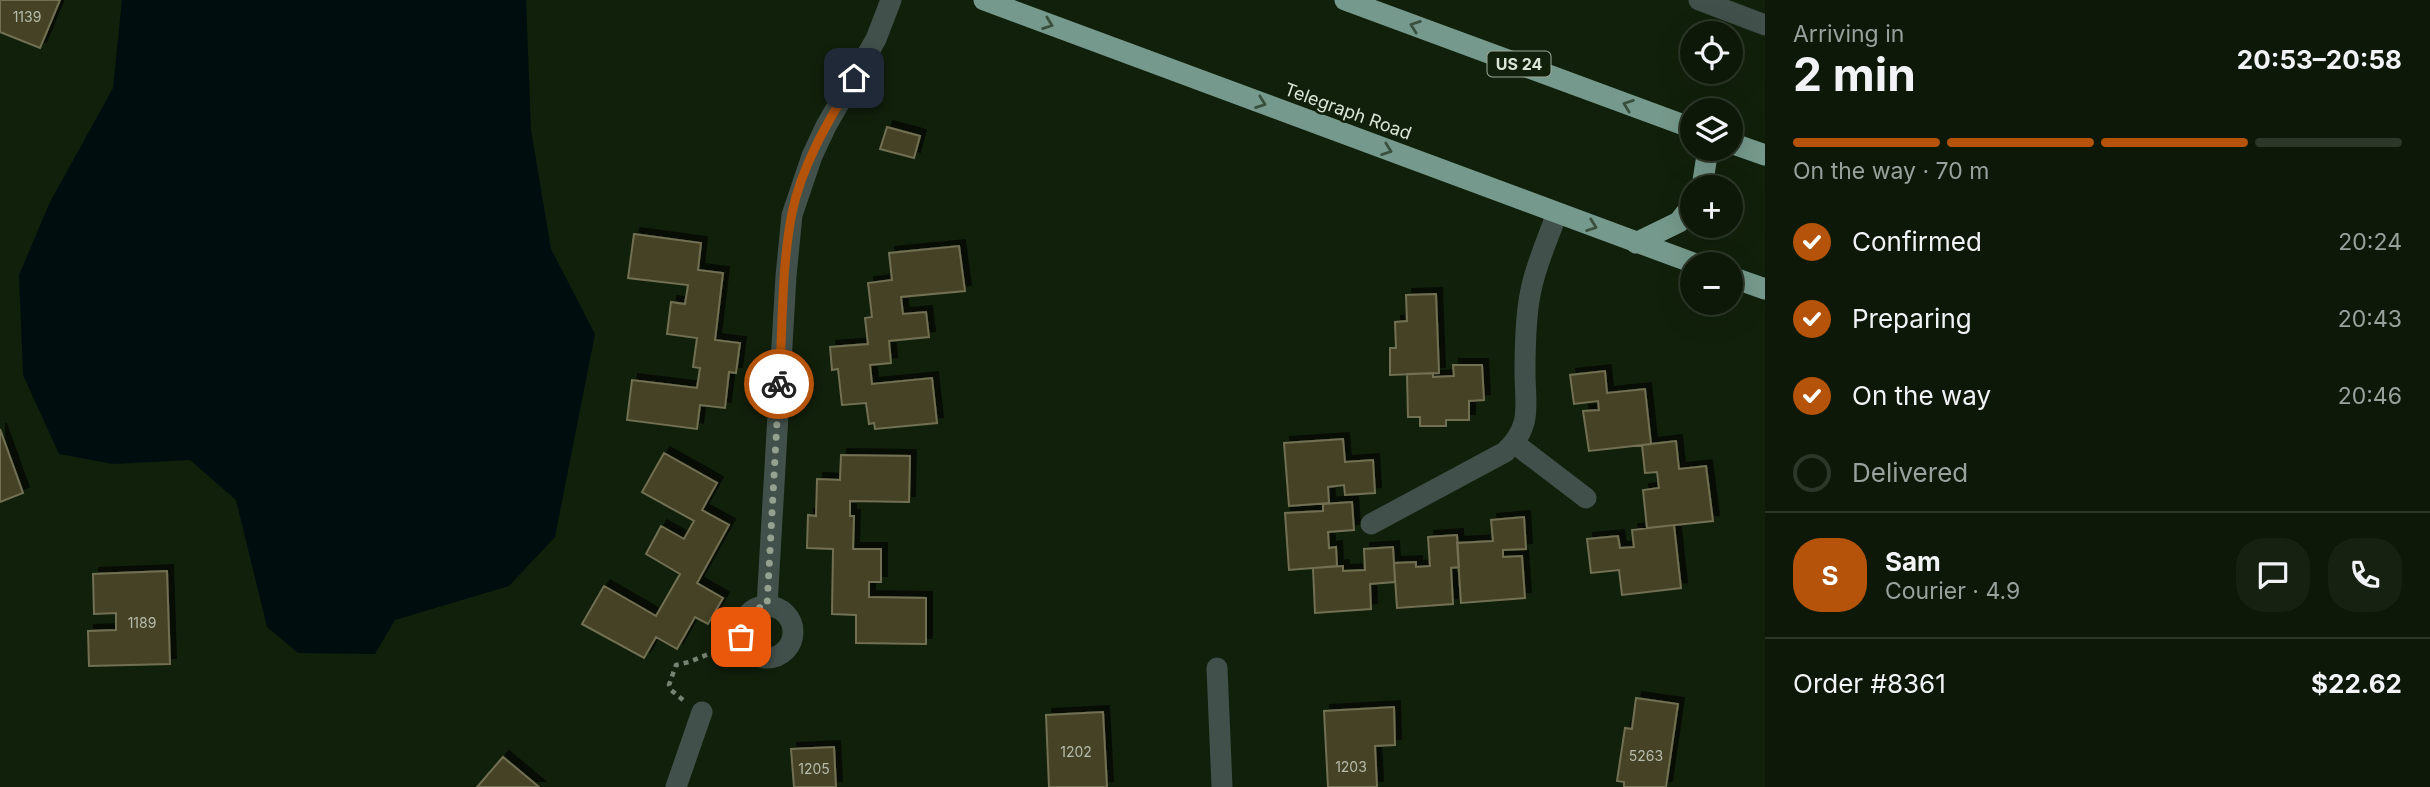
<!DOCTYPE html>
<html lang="en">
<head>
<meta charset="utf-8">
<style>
  body { margin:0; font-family:Inter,sans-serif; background:#162112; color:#f1f3f6; height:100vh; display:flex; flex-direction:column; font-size:26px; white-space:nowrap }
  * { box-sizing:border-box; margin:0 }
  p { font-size:23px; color:#9aa09c }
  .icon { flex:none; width:38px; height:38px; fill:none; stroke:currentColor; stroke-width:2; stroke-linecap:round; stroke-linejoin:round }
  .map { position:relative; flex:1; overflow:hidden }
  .details { display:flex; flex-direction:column; background:#0d1808; width:665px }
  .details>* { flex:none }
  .buttons { position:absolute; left:1680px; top:21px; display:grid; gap:14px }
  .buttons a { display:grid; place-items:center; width:63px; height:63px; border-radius:50%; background:#0d1808; box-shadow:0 7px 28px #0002,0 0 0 2px #2d3729; font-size:35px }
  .pin { position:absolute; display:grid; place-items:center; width:60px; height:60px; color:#fff; margin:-30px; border-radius:14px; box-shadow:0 4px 10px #0006 }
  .courier { position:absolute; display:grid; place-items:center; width:70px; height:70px; margin:-35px; border:5px solid #b45309; border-radius:50%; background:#fff; color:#222; box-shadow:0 2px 9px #0007 }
  .summary em { font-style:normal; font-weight:700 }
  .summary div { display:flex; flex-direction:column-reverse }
  .summary { display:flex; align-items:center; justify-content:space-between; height:119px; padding:0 28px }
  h1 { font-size:46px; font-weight:700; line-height:52px }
  .bar { display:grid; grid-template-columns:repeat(4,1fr); gap:10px 7px; align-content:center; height:84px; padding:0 28px }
  .bar i { height:9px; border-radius:5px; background:#2d3729 }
  .bar .active { background:#b45309 }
  .bar p { grid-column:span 4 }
  .line { display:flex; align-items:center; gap:18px; padding:0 28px; border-top:2px solid #2d3729 }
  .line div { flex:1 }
  .round { display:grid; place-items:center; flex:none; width:74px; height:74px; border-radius:28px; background:#162112 }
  ol { padding:0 28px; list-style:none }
  li { display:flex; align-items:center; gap:21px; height:77px }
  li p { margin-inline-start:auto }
  li .icon { padding:7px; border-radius:50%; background:#b45309; color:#fff; stroke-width:4 }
  li:last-child { color:#9aa09c }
  li i { width:38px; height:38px; border:4px solid #2d3729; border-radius:50% }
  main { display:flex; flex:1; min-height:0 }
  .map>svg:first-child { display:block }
</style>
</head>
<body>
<main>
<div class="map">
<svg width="1765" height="787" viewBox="0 0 1765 787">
  <defs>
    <filter id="shadow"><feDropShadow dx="6" dy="-6" stdDeviation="0" flood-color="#0009"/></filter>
  </defs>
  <rect width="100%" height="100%" fill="#11200b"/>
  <path fill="#000d0f" d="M122,0H526L531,130L551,249L595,334L555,537L509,586L395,620L375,654L298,653L267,627L236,500L190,460L113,464L59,454L23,375L19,275L50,202L113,88Z"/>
  <path fill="#444226" stroke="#726f52" stroke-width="2" filter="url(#shadow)" d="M0,0H60L40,48L0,32Z
    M887,127L920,136L914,158L880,149Z
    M634,234L701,243L698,270L723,273L715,340L740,343L736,373L729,372L725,408L700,405L697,429L627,420L632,380L697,388L700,368L693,367L697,338L667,334L671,302L685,304L688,285L628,278Z
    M959,246L965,291L901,297L903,314L926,312L929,337L889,341L891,363L870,365L872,384L932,378L937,423L875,429L874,423L869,424L866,403L842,405L838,369L832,370L830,347L868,344L865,318L872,317L868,283L892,280L889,253Z
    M1436,294L1439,373L1390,375V348H1396L1395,322L1407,321L1406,295Z
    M1453,365H1482L1484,400L1469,401V420H1446V426H1420V417H1408L1407,374L1433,373V377L1454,376Z
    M1605,371L1607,393L1645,389L1651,444L1589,451L1583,411L1599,410L1598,401L1574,404L1570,375Z
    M0,429L23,493L0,502Z
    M1343,439L1345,462L1373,460L1375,493L1345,495L1344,485L1328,487L1329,503L1289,506L1284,443Z
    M1676,441L1679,469L1706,466L1713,521L1647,528L1643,490L1659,488L1657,472L1645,473L1642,445Z
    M664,453L717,483L702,510L729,525L697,583L723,598L708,624L695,617L677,649L656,637L644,658L582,624L604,586L656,616L680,574L646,554L661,526L684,539L694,521L642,492Z
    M841,455L910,456L909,502L850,501V516H854L853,549H881V582H869V597L926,598V644L856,643V615L832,614L833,549L807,548L808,515L816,516L817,479L840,480Z
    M1352,502L1354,530L1328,532L1329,548L1336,547L1337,566L1289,570L1285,513L1323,511V504Z
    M1524,517L1526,549L1503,550V557L1522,556L1525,598L1461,603L1457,543L1493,541L1491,520Z
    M1674,525L1681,588L1622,595L1619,570L1591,573L1587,539L1618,536L1620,548L1634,547L1632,530Z
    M1457,535L1459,567L1451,568L1453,604L1397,608L1394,563L1416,562V567L1430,566L1428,537Z
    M1393,547L1395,582L1370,584L1371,609L1315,613L1313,568L1343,566V571L1365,570L1364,549Z
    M167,571L170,664L89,666L88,631L116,630V613L94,614L93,574Z
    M1636,698L1678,704L1666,787H1624V782L1617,781L1625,728L1632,729Z
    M1394,707L1395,745L1375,746L1377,787H1328L1324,711Z
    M1103,712L1107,787H1049L1046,715Z
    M834,747L836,787H794L791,749Z
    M503,757L539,787H477Z"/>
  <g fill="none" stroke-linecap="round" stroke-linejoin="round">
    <path stroke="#778372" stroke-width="4.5" stroke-dasharray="5 5" stroke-linecap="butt" d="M683,700L671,690L669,685L676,665L689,662L716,651"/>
    <path stroke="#42504b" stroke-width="21" d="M1699,0L1765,25
      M1514,443L1586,498
      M1371,524L1505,452C1533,426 1525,405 1525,372C1525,349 1526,312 1531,290C1536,264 1548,239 1557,213
      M741 632a26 26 0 1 1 52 0a26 26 0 1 1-52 0Z
      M767,606L786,276L792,215L812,156L826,126L876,39L891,0
      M1217,668L1222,787
      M676,787L702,712"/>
    <path stroke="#75998c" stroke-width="21" d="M984,0L1696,264
      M1345,0L1692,128
      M1731,143L1765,155
      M1702,187L1708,149
      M1636,243L1679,222L1692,205
      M1731,277L1765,289"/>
  </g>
  <defs><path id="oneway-chevron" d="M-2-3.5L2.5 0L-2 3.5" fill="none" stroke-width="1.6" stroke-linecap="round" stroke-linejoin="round" transform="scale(1.75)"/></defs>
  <g stroke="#39503f">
    <use href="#oneway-chevron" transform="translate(1048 24) rotate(20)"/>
    <use href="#oneway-chevron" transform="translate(1415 26) rotate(-160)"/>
    <use href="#oneway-chevron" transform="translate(1261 103) rotate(20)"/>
    <use href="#oneway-chevron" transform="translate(1628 105) rotate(-160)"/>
    <use href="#oneway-chevron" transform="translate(1387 150) rotate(20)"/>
    <use href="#oneway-chevron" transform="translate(1592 226) rotate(20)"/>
  </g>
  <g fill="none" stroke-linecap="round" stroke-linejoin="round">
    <path stroke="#94a090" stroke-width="7" stroke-dasharray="0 12.6" d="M741,637C740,619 749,609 767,606L779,384"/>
    <path stroke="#b45309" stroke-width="9" d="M779,384C783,328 781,269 792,213C802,164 829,120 854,78"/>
  </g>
  <g text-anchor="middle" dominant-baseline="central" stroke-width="5" stroke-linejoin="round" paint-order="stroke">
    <g font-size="14" fill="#b5bcab">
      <text x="27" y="16">1139</text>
      <text x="142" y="622">1189</text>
      <text x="1076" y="751">1202</text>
      <text x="1646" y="755">5263</text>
      <text x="1351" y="766">1203</text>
      <text x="814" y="768">1205</text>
    </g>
    <rect fill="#11200b" stroke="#9eaa9a" stroke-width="2" x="1487.5" y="51.5" width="63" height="25" rx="5"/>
    <g font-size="16" font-weight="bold" fill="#dbe5d7">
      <text x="1519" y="64">US 24</text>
    </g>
    <g font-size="18" fill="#dbe5d7" stroke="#11200b">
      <text transform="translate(1348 111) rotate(20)">Telegraph Road</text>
    </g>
  </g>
</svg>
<div class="buttons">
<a><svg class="icon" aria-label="locate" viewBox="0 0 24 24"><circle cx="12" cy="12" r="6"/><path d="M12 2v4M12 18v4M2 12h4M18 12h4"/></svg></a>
<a><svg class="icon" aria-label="layers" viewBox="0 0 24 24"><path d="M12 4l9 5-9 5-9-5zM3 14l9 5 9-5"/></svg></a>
<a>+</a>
<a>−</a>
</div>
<div class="pin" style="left:741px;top:637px;background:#ea580c"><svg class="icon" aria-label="bag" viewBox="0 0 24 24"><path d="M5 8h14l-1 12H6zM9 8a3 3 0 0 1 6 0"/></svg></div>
<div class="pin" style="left:854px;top:78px;background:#1f2937"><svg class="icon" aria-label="home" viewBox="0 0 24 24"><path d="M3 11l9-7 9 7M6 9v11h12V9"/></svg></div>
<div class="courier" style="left:779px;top:384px"><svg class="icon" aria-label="bike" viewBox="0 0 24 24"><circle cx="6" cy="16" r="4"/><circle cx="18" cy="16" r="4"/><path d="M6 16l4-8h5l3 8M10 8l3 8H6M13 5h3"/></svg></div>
</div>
<section class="details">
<div class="summary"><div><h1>2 min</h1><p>Arriving in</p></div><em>20:53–20:58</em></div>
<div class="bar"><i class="active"></i><i class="active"></i><i class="active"></i><i></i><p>On the way · 70 m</p></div>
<ol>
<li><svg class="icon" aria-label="check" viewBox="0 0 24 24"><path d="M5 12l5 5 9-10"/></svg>Confirmed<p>20:24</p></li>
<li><svg class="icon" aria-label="check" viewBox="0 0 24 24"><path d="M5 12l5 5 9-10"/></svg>Preparing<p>20:43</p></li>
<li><svg class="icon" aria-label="check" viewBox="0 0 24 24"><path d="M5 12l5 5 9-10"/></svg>On the way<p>20:46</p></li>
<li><i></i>Delivered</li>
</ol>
<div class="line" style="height:126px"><b class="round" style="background:#b45309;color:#fff">S</b><div><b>Sam</b><p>Courier · 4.9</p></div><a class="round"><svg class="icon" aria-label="chat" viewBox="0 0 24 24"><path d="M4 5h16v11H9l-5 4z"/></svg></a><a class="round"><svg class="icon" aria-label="phone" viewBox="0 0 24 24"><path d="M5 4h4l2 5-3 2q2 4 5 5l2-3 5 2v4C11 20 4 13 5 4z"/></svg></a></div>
<div class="line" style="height:91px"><div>Order #8361</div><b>$22.62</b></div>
</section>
</main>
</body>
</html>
